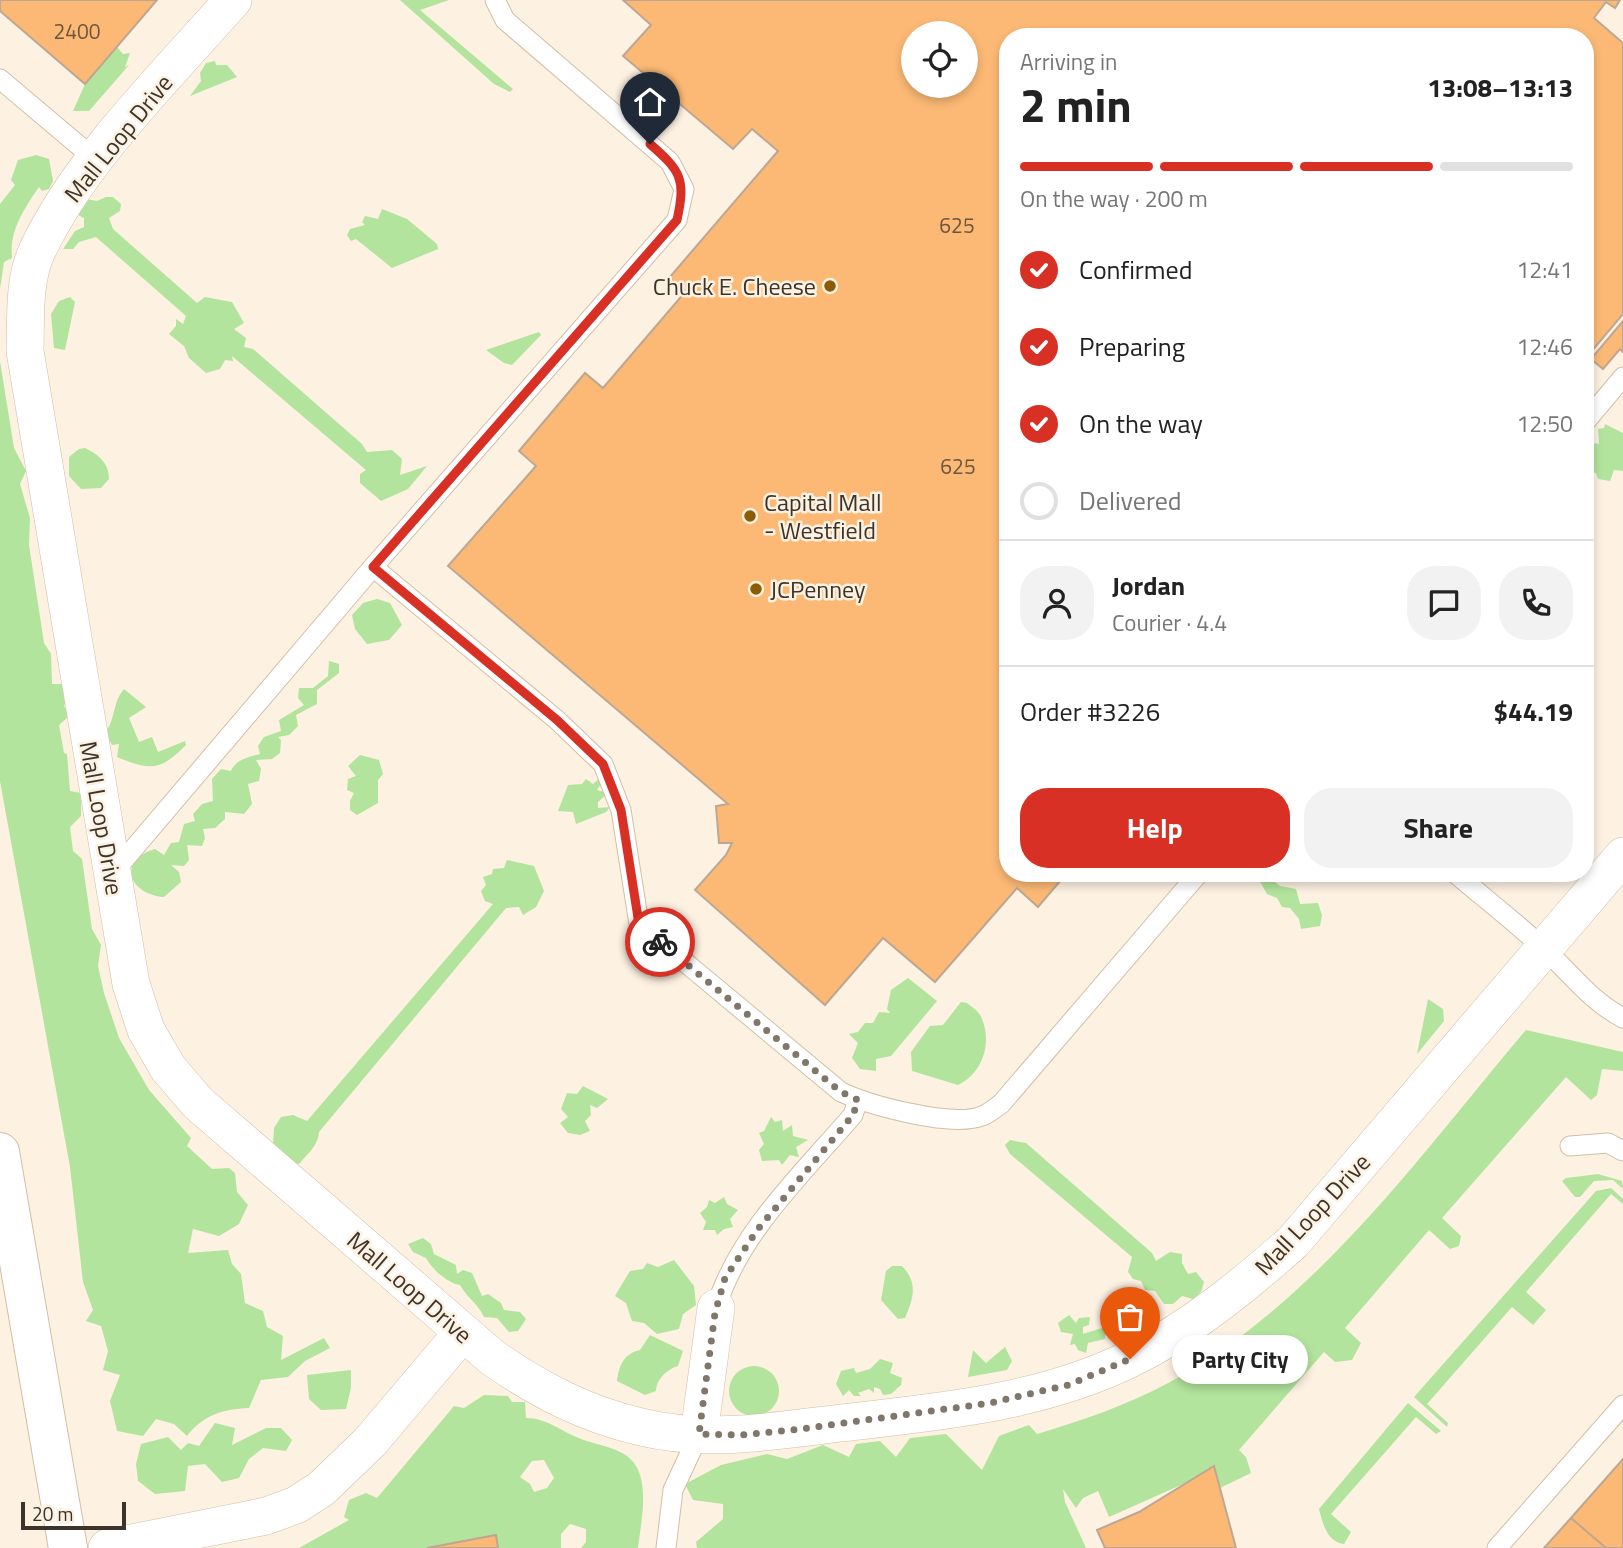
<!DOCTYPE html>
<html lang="en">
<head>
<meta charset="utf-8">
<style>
  body { margin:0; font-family:"Titillium Web",sans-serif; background:#f2f2f2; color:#222; height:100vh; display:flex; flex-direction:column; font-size:26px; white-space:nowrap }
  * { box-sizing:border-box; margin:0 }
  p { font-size:23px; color:#767676 }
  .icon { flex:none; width:38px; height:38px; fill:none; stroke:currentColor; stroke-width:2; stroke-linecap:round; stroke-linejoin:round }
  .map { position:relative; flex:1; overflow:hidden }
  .sheet { position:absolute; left:999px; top:28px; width:595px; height:854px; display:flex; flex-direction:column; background:#fff; border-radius:28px; box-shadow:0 4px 10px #0003 }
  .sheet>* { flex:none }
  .controls { position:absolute; left:901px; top:21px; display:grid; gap:14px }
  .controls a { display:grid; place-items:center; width:77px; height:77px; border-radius:50%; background:#fff; box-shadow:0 4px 10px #0003; font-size:35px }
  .scale { position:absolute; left:21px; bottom:18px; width:105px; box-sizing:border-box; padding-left:7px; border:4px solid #3c342a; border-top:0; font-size:19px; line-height:24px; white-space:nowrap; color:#3c342a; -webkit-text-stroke:5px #fdf1e2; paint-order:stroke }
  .pin { position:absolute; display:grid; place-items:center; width:60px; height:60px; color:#fff; margin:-72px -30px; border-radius:50% 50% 50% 0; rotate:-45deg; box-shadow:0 0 7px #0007 }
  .pin .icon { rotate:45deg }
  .courier { position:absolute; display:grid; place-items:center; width:70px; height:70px; margin:-35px; border:5px solid #d93025; border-radius:50%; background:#fff; color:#222; box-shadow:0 2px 9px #0007 }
  .bubble { position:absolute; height:49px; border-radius:24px; background:#fff; box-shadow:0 4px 10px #0003; font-size:23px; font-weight:700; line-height:49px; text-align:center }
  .overview em { font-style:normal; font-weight:700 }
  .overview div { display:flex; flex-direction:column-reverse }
  .overview { display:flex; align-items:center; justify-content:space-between; height:119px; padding:0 21px }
  h1 { font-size:46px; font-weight:700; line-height:52px }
  .bar { display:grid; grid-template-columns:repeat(4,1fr); gap:10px 7px; align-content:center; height:84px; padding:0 21px }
  .bar i { height:9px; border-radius:5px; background:#e0e0e0 }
  .bar .current { background:#d93025 }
  .bar p { grid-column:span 4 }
  .line { display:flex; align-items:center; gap:18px; padding:0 21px; border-top:2px solid #e0e0e0 }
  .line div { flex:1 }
  .round { display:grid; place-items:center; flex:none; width:74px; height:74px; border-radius:28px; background:#f2f2f2 }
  ol { padding:0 21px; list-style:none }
  li { display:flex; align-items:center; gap:21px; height:77px }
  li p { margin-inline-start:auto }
  li .icon { padding:7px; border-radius:50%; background:#d93025; color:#fff; stroke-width:4 }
  li:last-child { color:#767676 }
  li i { width:38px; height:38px; border:4px solid #e0e0e0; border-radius:50% }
  .cta { display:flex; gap:14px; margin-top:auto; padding:14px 21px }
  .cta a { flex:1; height:80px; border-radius:28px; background:#d93025; color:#fff; font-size:28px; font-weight:700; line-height:80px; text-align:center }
  .cta a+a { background:#f2f2f2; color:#222 }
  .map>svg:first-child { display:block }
</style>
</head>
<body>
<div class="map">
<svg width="1623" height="1548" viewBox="0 0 1623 1548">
  <rect width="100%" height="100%" fill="#fdf1e2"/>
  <path fill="#b2e49d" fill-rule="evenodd" d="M400,0H449L420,10L513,89L510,92L494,84Z
    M117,47L123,54L130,53L125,67L129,65L89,111H73L85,84Z
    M215,61L216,65H227L237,77L190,96L201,81L200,73L206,63Z
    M36,155L49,159L53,181L49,189L42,191L39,187C24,209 9,231 12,258L4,262L0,289V204L15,185L11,180L18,160Z
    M106,197H113L121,204L120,211L109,218L113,229L197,303L205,297L232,302L244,323L234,329L246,338L244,347L253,349L362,444L367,452L392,450L402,459L400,475L427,466L408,489L381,501L360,483V474L366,470L232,356L233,361L225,360L220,369L206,373L189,358L184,346L169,334L176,326V319L183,324L186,316L96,237L79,242L73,249H63L75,231L84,227V218L76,214L86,199L97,201Z
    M382,209L407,219L437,244L438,249L392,268L356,239L351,241L347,235L350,229L365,225L362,222L365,216L378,219Z
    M70,297L75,302L65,350L54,348L51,314L59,301Z
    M539,332L541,335L512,365L504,363L486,350Z
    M0,361L14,448L26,471L20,484L30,518L29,545L44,643L51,654L52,684H68L71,691L64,706L69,716L59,725L64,753L67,754L70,791L81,793V816L70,827L73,851L82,859L92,929L101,945L98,966L104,993L119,1038L149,1090L191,1138L187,1146L212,1169L229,1168L235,1173L237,1192L248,1205L239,1224L219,1236L193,1229L188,1253L228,1250L232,1264L241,1274L245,1303L263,1311L267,1327L283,1336L281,1360L324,1338L330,1348L305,1361L288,1377L261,1380L249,1408C223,1409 203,1415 187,1436L174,1424L156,1419L143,1436L117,1431L110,1401L120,1375L103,1370L108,1351L101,1326L86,1321L93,1310L83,1282L70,1167L0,781Z
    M1605,424L1623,433V471L1614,470L1610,481L1598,479L1596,473L1589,471L1593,465H1587L1586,460L1591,457L1589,453L1595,443L1599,444L1598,429L1604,428Z
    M85,448C99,455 109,463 109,479L101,488L81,489L69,476V457L79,449Z
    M377,599L390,603L402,625L389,640L367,644L355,629L352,615L363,603Z
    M329,661L339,664V673L317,690V704L296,715L298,726L289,735L278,737L281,740L280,753L272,759L256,760L261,769L259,781L248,784L252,804L244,814L225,812V819L215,828L203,829L205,838L202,846L187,845L189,860L184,866L171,865L179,872L181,882L164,897C128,894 117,860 155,849L164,855L171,843L179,842L184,824L195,821L193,814L202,804L213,801L212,779L221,769L231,771C235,760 249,757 260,754L258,746L264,737L281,731L279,720L304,705L298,698L299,688H313L328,676Z
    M124,689L146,707L129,718L139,742L152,737L158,752L185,741L186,745C160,771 151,771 117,757L119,744L112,745L105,733C116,719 112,703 124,689Z
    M360,755L379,760L383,774L378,780V803L357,815L350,810V801L354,793L347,790L348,779L356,776L348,766Z
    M601,777L603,781L597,790L608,793L598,802V808L610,807L606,812L576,824L573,812L558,811L568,785L582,784L586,779L593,784Z
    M507,860L534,866L544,891L536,907L523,915L519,907L506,908L319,1132C318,1146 308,1153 299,1164L282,1158L273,1145L274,1128L281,1117L293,1115L307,1121L493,904L485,901L481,891L486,885L483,877L492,874L493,869L504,868Z
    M1243,873H1265L1280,886L1296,889L1300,904L1318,903L1322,915L1320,926L1301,929L1299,919L1290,908L1282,907L1277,898L1267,894L1258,878L1252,880Z
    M908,978L937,1001L891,1056L876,1059V1071L860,1069L852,1058L858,1043L849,1034L858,1032L865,1023H873L879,1012L890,1013L887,1009L891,990Z
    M1428,999L1443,1009L1444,1021L1417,1054Z
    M961,1002L967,1003C972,1007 980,1012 982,1019C992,1043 983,1073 958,1085L912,1071L911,1052L930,1026L943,1025Z
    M1526,1030L1623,1052V1071L1602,1069L1597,1095L1591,1100L1566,1077L1442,1218L1461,1236L1459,1246L1450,1249L1429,1230L1345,1328L1361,1343L1352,1360L1335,1362L1324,1352L1239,1450L1246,1457L1251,1473L1220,1488L1214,1466L1190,1481L1109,1517L1098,1491L1083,1498L1076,1508L1063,1489L1065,1502L1086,1548H697L696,1542L723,1519V1504L693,1500L685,1484L721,1465L767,1454L787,1459L823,1445L849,1457L856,1444L880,1441L896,1457L910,1438L946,1434L982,1470L999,1436L1029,1425L1037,1434C1083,1420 1128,1405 1170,1382C1318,1301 1419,1156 1526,1030Z
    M583,1086L608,1099L597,1108L590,1105L591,1115L585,1121L590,1131L580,1135L568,1133L560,1123L568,1117L561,1109L567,1093L577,1094Z
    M771,1117L775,1122L782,1120L783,1131L792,1125L793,1136L808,1140L796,1147L799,1157L790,1155L782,1165L779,1160L762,1161L759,1150L764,1144L759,1133L764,1131Z
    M1010,1140L1026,1143L1152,1253L1156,1261L1170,1252L1182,1254V1263L1188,1274L1196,1272L1204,1282L1201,1292L1193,1299L1182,1296L1173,1304H1164L1155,1291L1145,1290L1141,1281L1133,1279L1128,1272L1132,1257L1010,1154L1005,1145Z
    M1598,1174L1622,1181L1623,1189L1613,1180L1594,1181L1580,1197H1575L1562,1181L1566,1178Z
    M1611,1188L1623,1199V1204L1611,1194L1526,1292L1546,1310L1533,1325L1512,1307L1427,1404L1448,1423L1447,1427L1414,1397L1596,1191Z
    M724,1197L727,1204L738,1210L730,1219L733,1227L724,1229L717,1235L715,1230H703L706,1222L700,1213L707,1207L709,1200L715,1203Z
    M423,1238L431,1244L434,1254L456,1265L457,1274L463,1270L472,1273L482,1296L488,1294L501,1303L504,1310L520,1312L526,1319L518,1331L509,1332L497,1318L484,1317C478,1303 467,1298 460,1285C447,1283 432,1269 426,1258L413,1252L408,1244Z
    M674,1260L694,1286L696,1305L683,1314L679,1329L657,1334L644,1323L632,1321L626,1303L615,1296L630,1271L643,1269L647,1263L658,1267Z
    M892,1266H902C918,1283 914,1297 905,1318L898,1319L881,1300L886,1271Z
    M1069,1315L1076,1323L1079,1318L1090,1317L1089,1325L1083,1327V1334L1105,1327V1339L1088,1343L1086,1353L1078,1350L1075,1344L1070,1345L1073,1334L1061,1332L1058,1323Z
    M650,1335L683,1351L678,1366C667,1369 656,1380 656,1391L645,1395L617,1381C619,1366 623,1354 640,1350Z
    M1005,1347L1012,1361L1007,1370L968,1377L973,1350L986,1363Z
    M880,1359L893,1363L890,1373L902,1378L901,1385L891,1394L883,1395L880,1389L874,1387V1393L869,1389L858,1393L861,1396H854L849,1390L843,1396L836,1384L841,1371L854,1368L856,1373L870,1369Z
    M729 1391a25 25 0 1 1 50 0a25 25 0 1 1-50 0Z
    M351,1370V1388L346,1409L321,1410L309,1399L307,1375Z
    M484,1395L508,1396L512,1402H525L526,1418C547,1418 562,1432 581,1439C594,1444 609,1446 622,1453C654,1469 641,1520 638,1548H581L586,1542V1529L570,1524L561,1534V1548H498L496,1535L427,1548H299L349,1520L344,1517L349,1500L366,1493L377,1498L454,1406L464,1408ZM544,1460L554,1478L547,1488L534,1492L530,1484L520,1477L532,1461Z
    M1408,1403L1441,1431L1436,1434L1416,1417L1331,1514L1351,1532L1344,1544C1327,1542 1323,1524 1319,1509Z
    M215,1423L235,1428L232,1445L266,1428H281L292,1440L286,1451L263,1448L249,1459L239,1478L222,1482L205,1464L188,1466L185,1491L155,1494L138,1481L136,1464L141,1444L168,1437L181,1450L188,1443L199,1446Z"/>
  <path fill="#fcb975" stroke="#bea792" stroke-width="2" fill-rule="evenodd" d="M0,0H157L85,84L0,11Z
    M623,0H1620L1615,8L1606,2L1594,18L1623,43V314L1586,358V37H1008V873H1067L1038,907L1017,888L935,982L883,938L825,1005L695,890L726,855L732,843H719L716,806L728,804L448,566L536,466L519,451L585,373L603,388L686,291L669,278L778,151L752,129L733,149L623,56L651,25ZM914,33H966V86H914Z
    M1623,321V352L1620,349L1603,369L1591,359Z
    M1623,1459V1548H1606L1571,1518Z
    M1214,1466L1236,1548H1105L1097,1530L1139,1512Z
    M1571,1518L1606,1548H1544Z
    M496,1535L498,1548H427Z"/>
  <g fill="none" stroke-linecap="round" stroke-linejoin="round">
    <g stroke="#d2bea6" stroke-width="21">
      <path id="lane" d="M0,79L96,160
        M1586,421L1623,377
        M373,567L557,720L603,764L621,810L639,924L841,1092C869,1105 952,1128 982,1116C988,1114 995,1108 1001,1104L1199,873
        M1455,873C1484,898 1514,921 1542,947C1570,972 1589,1000 1623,1018
        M112,874L373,567L677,220L684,189L670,162L505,20L495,0
        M1570,1146L1608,1143L1623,1151
        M716,1308C738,1234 803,1173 853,1115L858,1100
        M666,1548L673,1490L699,1434
        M1497,1548L1623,1405"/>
    </g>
    <g stroke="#d2bea6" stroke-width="38">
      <path id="street" d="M233,0C167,75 79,161 37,251C23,281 26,320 25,351L131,984L146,1030L168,1068L198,1103L493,1358C539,1390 585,1414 641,1427C707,1443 775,1431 841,1423C939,1412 1040,1403 1130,1359C1191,1329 1242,1287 1293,1242L1623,856
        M699,1434L716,1308
        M107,1548L266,1516L296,1505L321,1489L370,1442L463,1332"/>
    </g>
    <g stroke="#d2bea6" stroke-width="40">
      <path id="primary" d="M0,1152L68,1548"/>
    </g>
    <use href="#lane" stroke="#fff" stroke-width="19"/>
    <use href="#street" stroke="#fff" stroke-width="37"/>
    <use href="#primary" stroke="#fff" stroke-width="38"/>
  </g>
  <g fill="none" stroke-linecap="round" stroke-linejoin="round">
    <path stroke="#80766a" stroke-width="7" stroke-dasharray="0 12.6" d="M660,942L841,1092L858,1100L853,1115L758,1229L725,1278L715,1313L699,1434L741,1435L793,1430L990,1403L1068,1385L1130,1359"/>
    <path stroke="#d93025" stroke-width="9" d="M650,144C681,171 686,179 677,220L373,567L557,720L603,764L621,810L639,924L660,942"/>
  </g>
  <g fill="#8c5c03" stroke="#fdf1e2" stroke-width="2.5">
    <circle cx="830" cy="286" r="7"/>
    <circle cx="750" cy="516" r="7"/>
    <circle cx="756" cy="589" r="7"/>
  </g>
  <g text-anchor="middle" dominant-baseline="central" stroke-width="5" stroke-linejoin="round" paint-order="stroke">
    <g font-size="21" fill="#6c553d">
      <text x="77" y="31">2400</text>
      <text x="957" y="225">625</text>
      <text x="958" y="466">625</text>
    </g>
    <g font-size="24" fill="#3c342a" stroke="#fdf1e2">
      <text transform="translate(118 138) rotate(-51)">Mall Loop Drive</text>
      <text transform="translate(102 818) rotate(80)">Mall Loop Drive</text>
      <text transform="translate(1312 1214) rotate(-47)">Mall Loop Drive</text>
      <text transform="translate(410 1287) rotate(41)">Mall Loop Drive</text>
    </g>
    <g font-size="24" fill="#3c342a" stroke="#fdf1e2" text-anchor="start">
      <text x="816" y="286" text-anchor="end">Chuck E. Cheese</text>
      <text x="764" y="502">Capital Mall<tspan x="764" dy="28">- Westfield</tspan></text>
      <text x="770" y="589">JCPenney</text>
    </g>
  </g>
</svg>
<div class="controls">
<a><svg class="icon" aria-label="locate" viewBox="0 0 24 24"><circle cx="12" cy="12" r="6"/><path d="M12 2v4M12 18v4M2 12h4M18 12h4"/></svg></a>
</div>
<div class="scale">20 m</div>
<div class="pin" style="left:1130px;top:1359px;background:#ea580c"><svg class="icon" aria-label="bag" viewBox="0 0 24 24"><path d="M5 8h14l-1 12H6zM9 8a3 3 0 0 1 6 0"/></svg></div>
<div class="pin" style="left:650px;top:144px;background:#1f2937"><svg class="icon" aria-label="home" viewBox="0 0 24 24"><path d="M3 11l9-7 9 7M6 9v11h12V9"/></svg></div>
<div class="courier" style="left:660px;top:942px"><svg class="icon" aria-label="bike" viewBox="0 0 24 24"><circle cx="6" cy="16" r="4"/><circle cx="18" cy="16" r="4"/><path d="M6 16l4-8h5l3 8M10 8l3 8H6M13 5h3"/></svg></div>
<div class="bubble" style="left:1172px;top:1335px;width:136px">Party City</div>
<section class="sheet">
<div class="overview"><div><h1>2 min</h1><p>Arriving in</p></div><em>13:08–13:13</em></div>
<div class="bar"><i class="current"></i><i class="current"></i><i class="current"></i><i></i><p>On the way · 200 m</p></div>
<ol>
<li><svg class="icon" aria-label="check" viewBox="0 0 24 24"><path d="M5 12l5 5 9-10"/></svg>Confirmed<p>12:41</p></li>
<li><svg class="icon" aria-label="check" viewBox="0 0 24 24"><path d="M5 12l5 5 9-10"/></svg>Preparing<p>12:46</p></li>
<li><svg class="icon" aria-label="check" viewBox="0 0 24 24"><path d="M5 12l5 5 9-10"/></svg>On the way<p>12:50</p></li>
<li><i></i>Delivered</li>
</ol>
<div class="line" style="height:126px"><a class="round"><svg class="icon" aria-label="person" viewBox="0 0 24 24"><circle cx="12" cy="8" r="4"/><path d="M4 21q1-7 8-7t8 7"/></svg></a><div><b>Jordan</b><p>Courier · 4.4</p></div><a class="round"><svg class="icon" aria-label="chat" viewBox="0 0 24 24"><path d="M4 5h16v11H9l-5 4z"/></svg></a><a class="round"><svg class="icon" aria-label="phone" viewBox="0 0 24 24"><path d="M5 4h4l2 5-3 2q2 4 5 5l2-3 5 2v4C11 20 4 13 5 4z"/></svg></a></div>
<div class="line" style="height:91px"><div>Order #3226</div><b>$44.19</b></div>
<div class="cta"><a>Help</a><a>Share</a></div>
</section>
</div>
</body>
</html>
